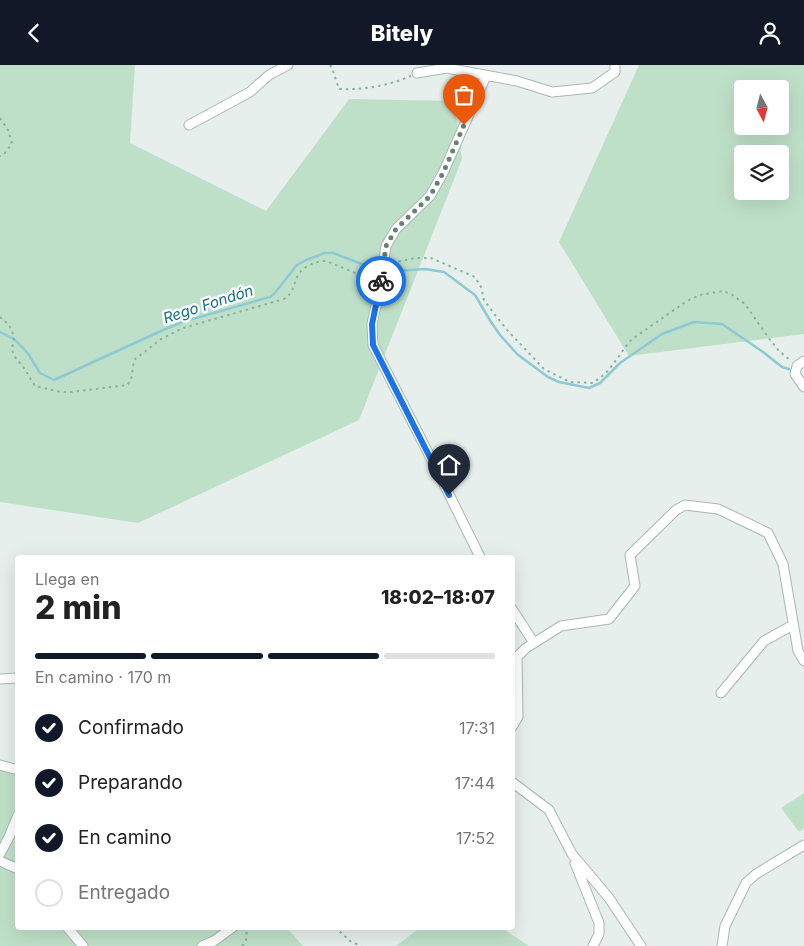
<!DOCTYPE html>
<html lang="es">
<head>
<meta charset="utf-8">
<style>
  body { margin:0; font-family:Inter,sans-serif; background:#f2f2f2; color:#222; height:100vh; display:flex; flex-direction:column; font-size:19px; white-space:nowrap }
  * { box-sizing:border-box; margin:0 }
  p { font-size:16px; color:#767676 }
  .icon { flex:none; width:28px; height:28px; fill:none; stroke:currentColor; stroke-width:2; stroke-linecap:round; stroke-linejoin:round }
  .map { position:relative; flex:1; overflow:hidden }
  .panel { position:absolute; left:15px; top:490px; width:500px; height:375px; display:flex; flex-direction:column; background:#fff; border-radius:5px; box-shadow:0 5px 20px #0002 }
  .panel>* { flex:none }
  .needle { width:32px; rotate:173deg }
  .fabs { position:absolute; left:734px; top:15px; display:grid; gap:10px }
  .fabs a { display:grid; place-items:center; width:55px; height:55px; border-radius:5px; background:#fff; box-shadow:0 5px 20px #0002; font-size:25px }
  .pin { position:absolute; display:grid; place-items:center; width:42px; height:42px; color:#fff; margin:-51px -21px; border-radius:50% 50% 50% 0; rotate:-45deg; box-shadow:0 0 5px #0007 }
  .pin .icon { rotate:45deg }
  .courier { position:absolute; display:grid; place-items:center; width:50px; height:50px; margin:-25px; border:4px solid #1a73e8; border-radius:50%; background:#fff; color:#222; box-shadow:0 1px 6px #0007 }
  .headline em { font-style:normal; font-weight:800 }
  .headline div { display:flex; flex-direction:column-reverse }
  .headline { display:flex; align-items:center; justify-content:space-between; height:85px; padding:0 20px }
  h1 { font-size:32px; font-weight:800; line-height:38px }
  .bar { display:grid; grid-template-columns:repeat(4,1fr); gap:8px 5px; align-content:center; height:60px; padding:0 20px }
  .bar i { height:6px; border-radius:4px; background:#e0e0e0 }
  .bar .on { background:#111827 }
  .bar p { grid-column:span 4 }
  ol { padding:0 20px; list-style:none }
  li { display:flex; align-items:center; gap:15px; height:55px }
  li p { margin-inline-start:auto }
  li .icon { padding:5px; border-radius:50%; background:#111827; color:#fff; stroke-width:4 }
  li:last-child { color:#767676 }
  li i { width:28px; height:28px; border:2px solid #e0e0e0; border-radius:50% }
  header { display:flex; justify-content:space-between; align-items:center; height:65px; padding:0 20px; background:#111827; color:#fff; font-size:22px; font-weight:800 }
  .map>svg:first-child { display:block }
</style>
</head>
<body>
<header><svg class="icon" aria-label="back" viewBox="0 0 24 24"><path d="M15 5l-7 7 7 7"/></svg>Bitely<svg class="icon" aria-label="person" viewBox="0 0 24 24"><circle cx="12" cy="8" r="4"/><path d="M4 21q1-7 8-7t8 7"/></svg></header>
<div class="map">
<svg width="804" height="881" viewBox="0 0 804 881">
  <rect width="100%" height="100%" fill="#e6efeb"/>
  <path fill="#bfe0c8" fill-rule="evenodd" d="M0,0H135L130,78L266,146L349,34L454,36L462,94L359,355L138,458L0,437Z
    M639,0H804V269L629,291L559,177ZM742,24H780V61H742ZM742,89H780V126H742Z
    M0,705L17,710L18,862L287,863L303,881H0Z
    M804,728V763L799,767L781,743Z
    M421,862L502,863L529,881H396Z"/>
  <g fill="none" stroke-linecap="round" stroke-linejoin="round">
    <path stroke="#8ec9d4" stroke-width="2.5" d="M390,206H397L425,204L444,207L475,230L491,257L500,270L517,289L548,312L559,317L589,323L600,318L620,298L662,269L694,257L722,259L763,287L782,302L792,305
      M0,267L14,274L24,284L29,290L40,308L54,315L161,266L182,257L270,232L274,229L297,200L306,195L325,188H333L375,204"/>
    <g stroke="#a8b8b2" stroke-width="11">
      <path id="minor" d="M417,8L447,3L517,16L552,27L592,23L615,7V0
        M189,60L250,27L269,10L288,0
        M804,296L797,301L795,309L804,322
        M480,492L442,415L373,280L372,259L379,227L386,181L396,164L430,131L443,108L486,11
        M512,544L534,578
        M0,614L18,613
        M721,628L764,576L793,560
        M512,662L518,652L517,592L526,583L561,561L609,554L635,521L630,490L676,445L685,440L718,444L768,468L783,499L798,586L804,596
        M0,700L18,705
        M512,717L549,745L572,789L609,833L641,881
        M0,789L9,772L18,750
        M0,796L18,804
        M575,798L599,858V869L593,881
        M67,862L83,881
        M202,881L214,876L233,862
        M722,881L725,861L746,818L756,809L804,780"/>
    </g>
    <path stroke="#86b3a5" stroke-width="2" stroke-dasharray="2.5 4" stroke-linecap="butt" d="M330,0L332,3L339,24C364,25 387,21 411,11
      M0,53L8,65L12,79L4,89L0,91
      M392,198L415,193H431L475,212L481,222L484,235L495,250L508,266L544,304L570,317L593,318L606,308L617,294L629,277L638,270L687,236L700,230L723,226L731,229L745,239L768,272L779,286L790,295
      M0,252L9,260L12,266L14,272L12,284L14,291L24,303L35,321L61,327H71L127,320L131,315L134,295L161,274L183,263L284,234C299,225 290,209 310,200C315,197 320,196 326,196L365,212L372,211
      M335,862L350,876L361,881
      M242,881L246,876L247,862"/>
    <use href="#minor" stroke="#fff" stroke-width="9"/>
  </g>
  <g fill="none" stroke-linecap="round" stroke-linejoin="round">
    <path stroke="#687f78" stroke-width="5" stroke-dasharray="0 9" d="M381,216L386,181L396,164L430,131L443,108L464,60"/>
    <path stroke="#1a73e8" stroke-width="6" d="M381,216L372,259L373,280L449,430"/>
  </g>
  <g text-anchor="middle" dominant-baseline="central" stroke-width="5" stroke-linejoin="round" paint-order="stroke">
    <g font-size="15" font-style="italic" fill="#1c6f80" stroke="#f7fbf9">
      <text transform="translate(208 239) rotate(-18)">Rego Fondón</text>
    </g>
  </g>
</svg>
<div class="fabs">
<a><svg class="needle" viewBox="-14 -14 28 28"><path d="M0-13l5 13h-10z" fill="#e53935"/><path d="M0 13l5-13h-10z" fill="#767676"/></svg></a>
<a><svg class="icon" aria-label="layers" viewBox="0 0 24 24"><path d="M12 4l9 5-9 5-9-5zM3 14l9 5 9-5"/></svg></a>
</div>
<div class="pin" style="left:464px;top:60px;background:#ea580c"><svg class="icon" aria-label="bag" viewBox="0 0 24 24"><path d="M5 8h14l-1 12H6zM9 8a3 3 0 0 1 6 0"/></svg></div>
<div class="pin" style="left:449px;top:430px;background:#1f2937"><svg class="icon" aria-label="home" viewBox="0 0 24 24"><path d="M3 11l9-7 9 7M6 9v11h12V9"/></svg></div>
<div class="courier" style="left:381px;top:216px"><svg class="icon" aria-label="bike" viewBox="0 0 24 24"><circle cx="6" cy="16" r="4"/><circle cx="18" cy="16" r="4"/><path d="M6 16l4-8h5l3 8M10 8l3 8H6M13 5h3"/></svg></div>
<section class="panel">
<div class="headline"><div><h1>2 min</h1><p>Llega en</p></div><em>18:02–18:07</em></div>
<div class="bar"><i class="on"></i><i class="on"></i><i class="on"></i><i></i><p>En camino · 170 m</p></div>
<ol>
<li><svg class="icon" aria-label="check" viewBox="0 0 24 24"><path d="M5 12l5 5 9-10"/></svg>Confirmado<p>17:31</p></li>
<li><svg class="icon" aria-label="check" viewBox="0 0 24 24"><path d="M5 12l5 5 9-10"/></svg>Preparando<p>17:44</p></li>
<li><svg class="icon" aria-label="check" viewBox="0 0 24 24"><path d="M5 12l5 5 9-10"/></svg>En camino<p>17:52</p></li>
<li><i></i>Entregado</li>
</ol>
</section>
</div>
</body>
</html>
